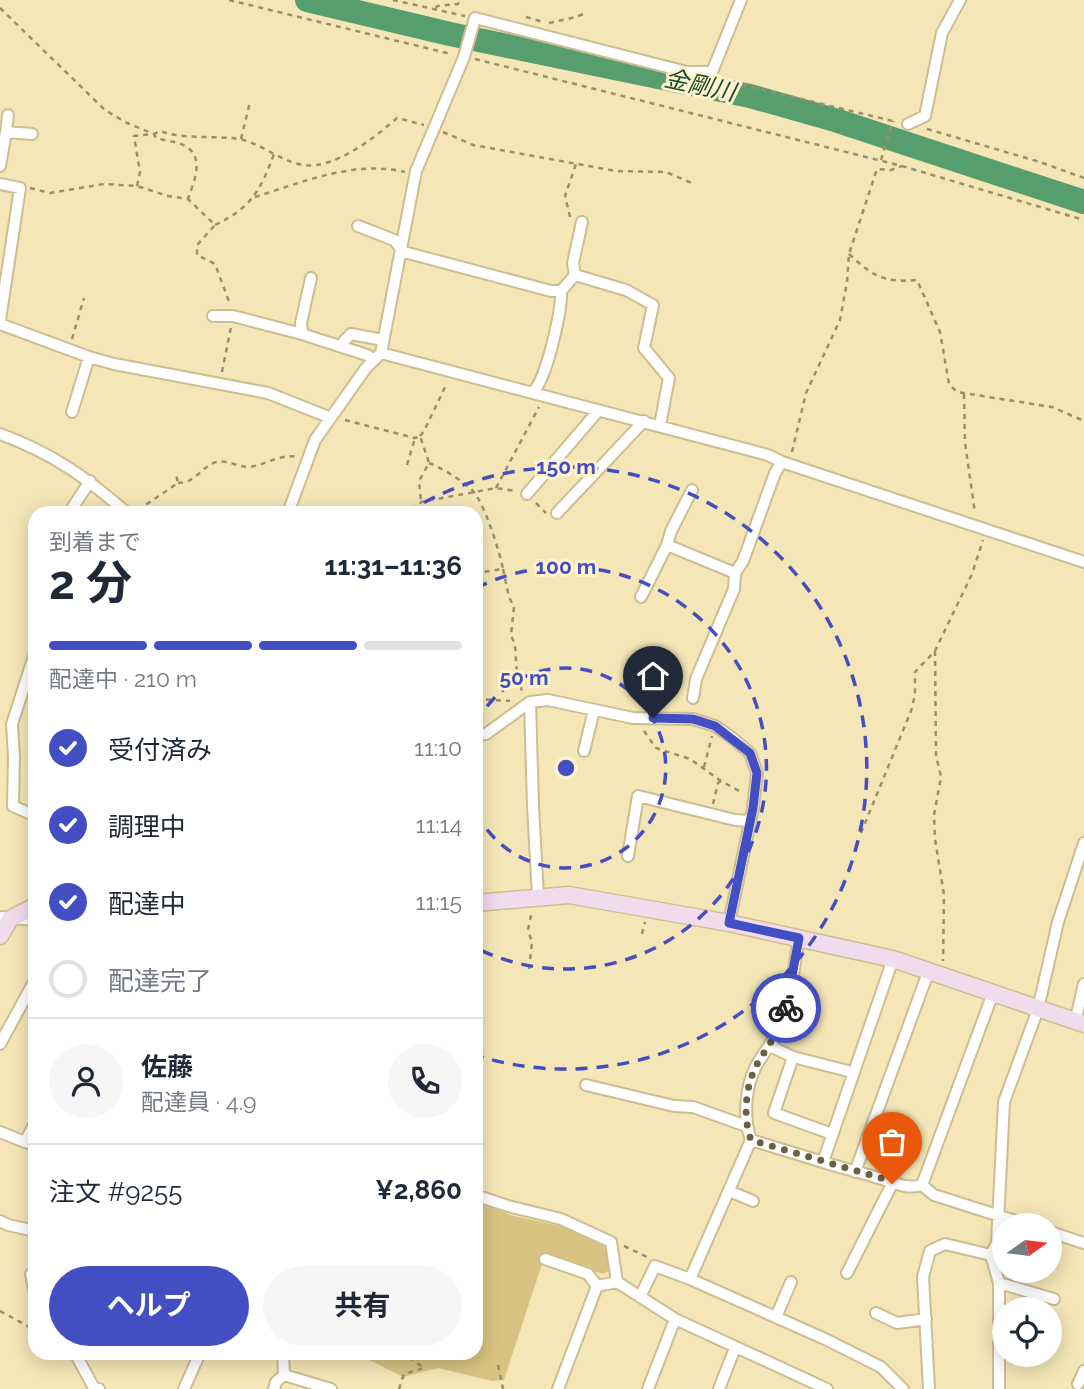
<!DOCTYPE html>
<html lang="ja">
<head>
<meta charset="utf-8">
<style>
  body { margin:0; font-family:Raleway,"Noto Sans JP",sans-serif; background:#f6f6f7; color:#1f2937; height:100vh; display:flex; flex-direction:column; font-size:26px; white-space:nowrap }
  * { box-sizing:border-box; margin:0 }
  p { font-size:23px; color:#747a83 }
  .icon { flex:none; width:38px; height:38px; fill:none; stroke:currentColor; stroke-width:2; stroke-linecap:round; stroke-linejoin:round }
  .map { position:relative; flex:1; overflow:hidden }
  .panel { position:absolute; left:28px; top:506px; width:455px; height:854px; display:flex; flex-direction:column; background:#fff; border-radius:21px; box-shadow:0 4px 18px #0003 }
  .panel>* { flex:none }
  .needle { width:46px; rotate:76deg }
  .controls { position:absolute; left:992px; top:1213px; display:grid; gap:14px }
  .controls a { display:grid; place-items:center; width:70px; height:70px; border-radius:50%; background:#fff; box-shadow:0 4px 18px #0003; font-size:35px }
  .pin { position:absolute; display:grid; place-items:center; width:60px; height:60px; color:#fff; margin:-72px -30px; border-radius:50% 50% 50% 0; rotate:-45deg; box-shadow:0 0 7px #0007 }
  .pin .icon { rotate:45deg }
  .courier { position:absolute; display:grid; place-items:center; width:70px; height:70px; margin:-35px; border:5px solid #434ec2; border-radius:50%; background:#fff; color:#222; box-shadow:0 2px 9px #0007 }
  .overview em { font-style:normal; font-weight:700 }
  .overview div { display:flex; flex-direction:column-reverse }
  .overview { display:flex; align-items:center; justify-content:space-between; height:119px; padding:0 21px }
  h1 { font-size:46px; font-weight:700; line-height:52px }
  .bar { display:grid; grid-template-columns:repeat(4,1fr); gap:10px 7px; align-content:center; height:84px; padding:0 21px }
  .bar i { height:9px; border-radius:5px; background:#e0e1e3 }
  .bar .selected { background:#434ec2 }
  .bar p { grid-column:span 4 }
  .line { display:flex; align-items:center; gap:18px; padding:0 21px; border-top:2px solid #e0e1e3 }
  .line div { flex:1 }
  .round { display:grid; place-items:center; flex:none; width:74px; height:74px; border-radius:37px; background:#f6f6f7 }
  ol { padding:0 21px; list-style:none }
  li { display:flex; align-items:center; gap:21px; height:77px }
  li p { margin-inline-start:auto }
  li .icon { padding:7px; border-radius:50%; background:#434ec2; color:#fff; stroke-width:4 }
  li:last-child { color:#747a83 }
  li i { width:38px; height:38px; border:4px solid #e0e1e3; border-radius:50% }
  .button { display:flex; gap:14px; margin-top:auto; padding:14px 21px }
  .button a { flex:1; height:80px; border-radius:42px; background:#434ec2; color:#fff; font-size:28px; font-weight:700; line-height:80px; text-align:center }
  .button a+a { background:#f6f6f7; color:#1f2937 }
  .map>svg:first-child { display:block }
</style>
</head>
<body>
<div class="map">
<svg width="1084" height="1389" viewBox="0 0 1084 1389">
  <rect width="100%" height="100%" fill="#f4e6b6"/>
  <path fill="#d7c382" d="M476,1200L510,1215L564,1227L606,1245L612,1269L603,1274L545,1255L504,1380L492,1381L438,1368L403,1377L356,1353H476Z"/>
  <g fill="none" stroke-linecap="round" stroke-linejoin="round">
    <path stroke="#569e6e" stroke-width="24" d="M307,0L450,34L750,96L835,120L1084,202"/>
    <g stroke="#ccbe90" stroke-width="14">
      <path id="street" d="M908,124L925,116L942,33L960,0
        M6,132L8,115
        M0,166L6,132L32,134
        M0,184L20,188L0,320
        M358,226L394,240L404,252L551,291H561L575,275L573,263L582,222
        M575,275L626,290L653,305L644,348L669,378L660,425
        M213,316H233L302,334L301,323L311,278
        M0,324L89,357L114,364L268,393L331,418
        M302,334L367,355L374,360
        M343,346L344,341L351,334L383,340
        M381,353L768,455L782,462L1084,562
        M532,393C546,382 562,310 561,291
        M72,412L89,357
        M0,434C52,453 86,477 127,513
        M527,494L598,411
        M69,513L90,481
        M288,513L315,440L366,368L381,353L416,171L464,57L475,18L687,72H712L741,0
        M557,513L644,421
        M667,545L671,531L692,490
        M641,597L667,545L735,573
        M35,653L12,724L14,757L13,806L35,816
        M693,698L696,679L734,589L735,573L743,561L775,473L782,462
        M530,702L533,806L538,897
        M476,735L486,734L530,702L548,700L633,718L693,719L715,726L731,737L750,753L757,773L753,808L729,923
        M584,751L594,710
        M628,856L638,796L735,820L750,821
        M0,917L35,920
        M893,959L823,1162C841,1168 860,1172 878,1178C893,1182 906,1190 922,1185L934,1195L1028,1225
        M1075,1022L1084,984
        M0,1044L35,980
        M770,1046L793,1057L852,1072
        M793,1057L774,1113L832,1134
        M586,1085L674,1106L693,1107L746,1126
        M35,1123L25,1142L35,1145
        M0,1132L25,1142
        M751,1140L823,1162
        M855,1172L929,970
        M922,1185L993,993
        M729,1191L753,1201
        M476,1193L478,1196L508,1206L561,1219L611,1242L617,1282
        M0,1221L8,1225L35,1231
        M1050,1232L1084,1243
        M545,1259L588,1274L597,1286
        M847,1273L892,1184
        M31,1274L35,1294
        M690,1279L825,1339L881,1367L903,1389
        M999,1283L1054,1299
        M640,1297L655,1266L690,1279L751,1140C743,1118 745,1088 756,1066C765,1050 778,1037 783,1019C792,993 794,965 799,938
        M876,1313L897,1323L926,1319
        M776,1317L791,1282
        M75,1353L94,1388L99,1389
        M283,1353L284,1375
        M284,1375L331,1389
        M1078,1384L1084,1371
        M184,1389L200,1353
        M274,1389L276,1382L284,1375
        M558,1389L597,1286L617,1282L675,1319L827,1389
        M648,1389L675,1319
        M719,1389L735,1348
        M929,1389L923,1277L930,1251L945,1244L991,1255
        M999,1389V1283L991,1255L997,1243L1004,1102L1038,1009L1058,922L1084,843"/>
    </g>
    <g stroke="#ccbe90" stroke-width="19">
      <path id="secondary" d="M476,903L569,895L729,923L893,959L1084,1024
        M0,936L10,919L35,906"/>
    </g>
    <path stroke="#9a8f6c" stroke-width="2.5" stroke-dasharray="5 5" stroke-linecap="butt" d="M229,0L451,54
      M393,0L465,16
      M0,8L105,110L127,123L154,134L160,131C185,140 212,135 239,139C261,143 281,162 304,165C334,170 377,136 397,118L424,125
      M436,8L437,6L458,4L460,0
      M526,17L543,22
      M549,23L576,17L586,13
      M475,59L902,166L1084,220
      M723,78L731,82L897,122
      M927,129L1040,162L1084,178
      M443,132L473,145L616,171L666,172L694,184
      M241,139L250,102
      M881,160L893,121
      M137,186L140,172L134,136L154,134L156,138C163,140 171,141 178,143C207,152 195,179 188,199
      M30,188L50,193L104,184L137,186L168,196L188,199L215,225L197,245V255L215,264L230,304
      M255,197C303,182 354,160 405,172
      M570,217L565,196L576,164
      M215,225C252,207 260,191 274,154
      M849,254C873,276 883,283 917,280L940,332L949,384L957,392L1052,407L1084,421
      M72,339L84,298
      M222,372L231,327
      M964,394L965,443L975,513
      M345,420L415,438L420,436L429,463L419,481L421,502
      M420,436L424,431L447,383
      M792,452L806,393L840,320L847,282L849,254L877,169L891,170L902,166
      M429,463C444,469 461,480 472,490C484,501 500,553 503,569L476,573
      M407,465L415,438
      M178,483C194,483 199,471 211,464C224,457 236,467 249,467C266,465 281,453 298,457
      M496,488L539,407
      M536,503L546,513
      M138,510L178,483L176,474
      M416,513L421,502L496,488L516,491
      M503,569L509,597L514,607L511,635L515,645L517,674L523,695
      M935,651L936,755L941,777L934,815L935,839L944,895L943,961
      M476,699L510,701
      M644,731L656,748L690,759L721,781L743,793
      M704,767L712,736
      M713,804L718,783L721,781
      M861,833L911,711L915,695V672L935,651L972,574L983,540
      M642,934L645,922
      M529,969L532,942L528,930L532,911
      M624,1246L647,1257
      M0,1311L35,1330
      M59,1353L64,1358
      M360,1353H365
      M498,1365L503,1389
      M399,1389L404,1374L424,1368L403,1353"/>
    <use href="#street" stroke="#fff" stroke-width="10"/>
    <use href="#secondary" stroke="#f1dced" stroke-width="16"/>
  </g>
  <g fill="none" stroke-linecap="round" stroke-linejoin="round">
    <path stroke="#6a6145" stroke-width="7" stroke-dasharray="0 12.6" d="M786,1008C781,1031 767,1046 756,1066C745,1088 743,1118 751,1140L881,1178L892,1184"/>
    <path stroke="#434ec2" stroke-width="9" d="M653,718L693,719L715,726L750,753L757,773L753,808L729,923L799,938L786,1008"/>
  </g>
  <g fill="none" stroke="#434ec2" stroke-width="3.5" stroke-dasharray="12 9">
    <path d="M476 724A100 100 0 1 1 476 812"/>
    <path d="M476 588A201 201 0 1 1 476 948"/>
    <path d="M406 513A301 301 0 1 1 478 1056"/>
  </g>
  <g text-anchor="middle" dominant-baseline="central" stroke-width="6" stroke-linejoin="round" paint-order="stroke">
    <g font-size="24" font-style="italic" fill="#174d2c" stroke="#fff3cd">
      <text transform="translate(700 85) rotate(12)">金剛川</text>
    </g>
  </g>
  <circle cx="566" cy="768" r="10" fill="#434ec2" stroke="#fff3cd" stroke-width="3.5"/>
  <g font-size="21" text-anchor="middle" font-weight="bold" fill="#434ec2" stroke="#fff3cd" stroke-width="6" stroke-linejoin="round" paint-order="stroke">
    <text x="566" y="474">150 m</text>
    <text x="566" y="574">100 m</text>
    <text x="524" y="685">50 m</text>
  </g>
</svg>
<div class="controls">
<a><svg class="needle" viewBox="-14 -14 28 28"><path d="M0-13l5 13h-10z" fill="#e53935"/><path d="M0 13l5-13h-10z" fill="#747a83"/></svg></a>
<a><svg class="icon" aria-label="locate" viewBox="0 0 24 24"><circle cx="12" cy="12" r="6"/><path d="M12 2v4M12 18v4M2 12h4M18 12h4"/></svg></a>
</div>
<div class="pin" style="left:892px;top:1184px;background:#ea580c"><svg class="icon" aria-label="bag" viewBox="0 0 24 24"><path d="M5 8h14l-1 12H6zM9 8a3 3 0 0 1 6 0"/></svg></div>
<div class="pin" style="left:653px;top:718px;background:#1f2937"><svg class="icon" aria-label="home" viewBox="0 0 24 24"><path d="M3 11l9-7 9 7M6 9v11h12V9"/></svg></div>
<div class="courier" style="left:786px;top:1008px"><svg class="icon" aria-label="bike" viewBox="0 0 24 24"><circle cx="6" cy="16" r="4"/><circle cx="18" cy="16" r="4"/><path d="M6 16l4-8h5l3 8M10 8l3 8H6M13 5h3"/></svg></div>
<section class="panel">
<div class="overview"><div><h1>2 分</h1><p>到着まで</p></div><em>11:31–11:36</em></div>
<div class="bar"><i class="selected"></i><i class="selected"></i><i class="selected"></i><i></i><p>配達中 · 210 m</p></div>
<ol>
<li><svg class="icon" aria-label="check" viewBox="0 0 24 24"><path d="M5 12l5 5 9-10"/></svg>受付済み<p>11:10</p></li>
<li><svg class="icon" aria-label="check" viewBox="0 0 24 24"><path d="M5 12l5 5 9-10"/></svg>調理中<p>11:14</p></li>
<li><svg class="icon" aria-label="check" viewBox="0 0 24 24"><path d="M5 12l5 5 9-10"/></svg>配達中<p>11:15</p></li>
<li><i></i>配達完了</li>
</ol>
<div class="line" style="height:126px"><a class="round"><svg class="icon" aria-label="person" viewBox="0 0 24 24"><circle cx="12" cy="8" r="4"/><path d="M4 21q1-7 8-7t8 7"/></svg></a><div><b>佐藤</b><p>配達員 · 4.9</p></div><a class="round"><svg class="icon" aria-label="phone" viewBox="0 0 24 24"><path d="M5 4h4l2 5-3 2q2 4 5 5l2-3 5 2v4C11 20 4 13 5 4z"/></svg></a></div>
<div class="line" style="height:91px"><div>注文 #9255</div><b>¥2,860</b></div>
<div class="button"><a>ヘルプ</a><a>共有</a></div>
</section>
</div>
</body>
</html>
